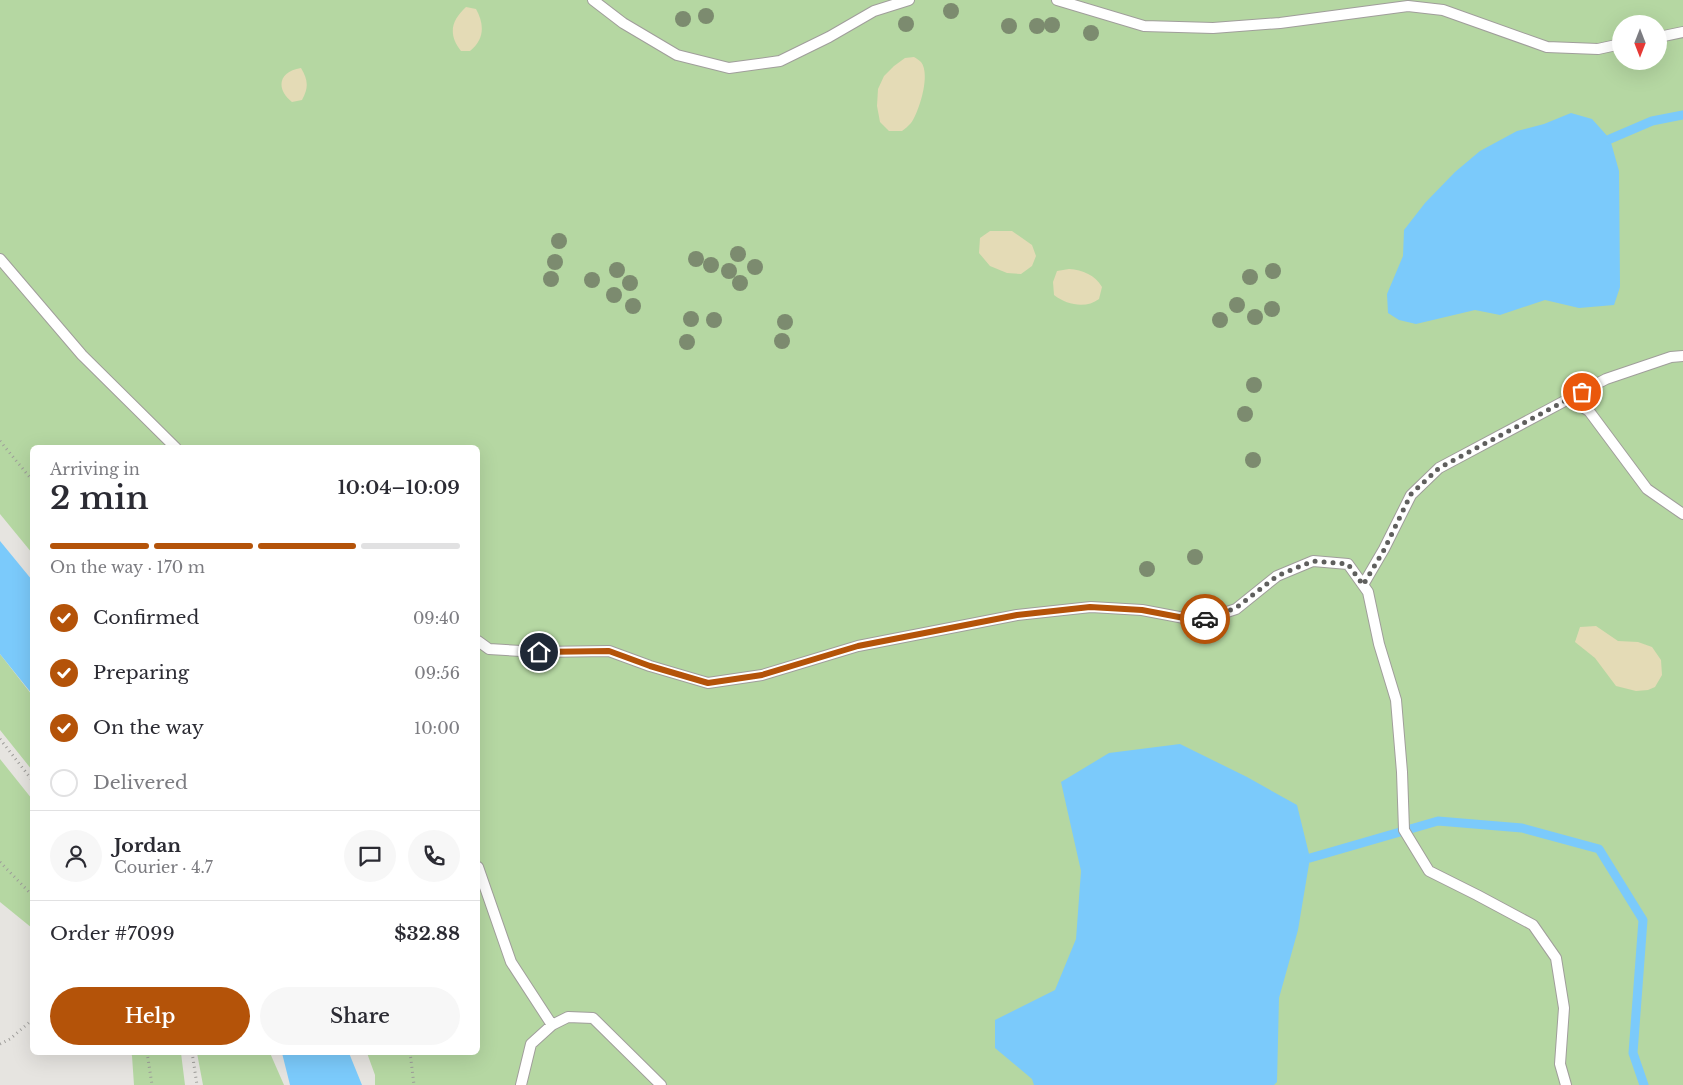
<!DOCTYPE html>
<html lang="en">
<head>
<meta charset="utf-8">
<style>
  body { margin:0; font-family:"Libre Baskerville",serif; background:#f7f7f7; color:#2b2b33; height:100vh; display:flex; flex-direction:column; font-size:19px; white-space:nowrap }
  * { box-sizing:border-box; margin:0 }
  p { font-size:16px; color:#7c7c81 }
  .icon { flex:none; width:28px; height:28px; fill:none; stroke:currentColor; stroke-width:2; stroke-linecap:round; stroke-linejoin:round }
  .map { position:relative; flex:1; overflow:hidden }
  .details { position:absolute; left:30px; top:445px; width:450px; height:610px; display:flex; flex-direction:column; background:#fff; border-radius:8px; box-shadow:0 5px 20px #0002 }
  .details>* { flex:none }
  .needle { width:32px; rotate:180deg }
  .tools { position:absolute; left:1612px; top:15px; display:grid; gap:10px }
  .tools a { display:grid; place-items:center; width:55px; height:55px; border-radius:50%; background:#fff; box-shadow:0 5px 20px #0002; font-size:25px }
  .pin { position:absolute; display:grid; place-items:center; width:42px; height:42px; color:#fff; margin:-21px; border:2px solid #fff; border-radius:50%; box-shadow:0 1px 5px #0007 }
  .courier { position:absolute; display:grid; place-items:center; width:50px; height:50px; margin:-25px; border:4px solid #b45309; border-radius:50%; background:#fff; color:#222; box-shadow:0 1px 6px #0007 }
  .headline em { font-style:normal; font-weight:600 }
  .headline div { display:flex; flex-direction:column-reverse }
  .headline { display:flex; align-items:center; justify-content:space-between; height:85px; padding:0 20px }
  h1 { font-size:32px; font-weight:600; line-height:38px }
  .bar { display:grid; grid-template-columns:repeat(4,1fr); gap:8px 5px; align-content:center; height:60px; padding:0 20px }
  .bar i { height:6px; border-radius:4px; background:#e1e1e2 }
  .bar .current { background:#b45309 }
  .bar p { grid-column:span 4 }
  .line { display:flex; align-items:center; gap:12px; padding:0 20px; border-top:1px solid #e1e1e2 }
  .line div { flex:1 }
  .round { display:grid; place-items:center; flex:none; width:52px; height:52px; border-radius:26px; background:#f7f7f7 }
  ol { padding:0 20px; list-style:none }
  li { display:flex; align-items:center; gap:15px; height:55px }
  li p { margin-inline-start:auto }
  li .icon { padding:5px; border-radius:50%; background:#b45309; color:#fff; stroke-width:4 }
  li:last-child { color:#7c7c81 }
  li i { width:28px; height:28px; border:2px solid #e1e1e2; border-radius:50% }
  .action { display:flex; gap:10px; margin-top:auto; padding:10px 20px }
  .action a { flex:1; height:58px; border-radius:30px; background:#b45309; color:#fff; font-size:20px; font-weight:600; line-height:58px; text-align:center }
  .action a+a { background:#f7f7f7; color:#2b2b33 }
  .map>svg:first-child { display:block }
</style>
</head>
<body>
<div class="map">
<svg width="1683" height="1085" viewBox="0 0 1683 1085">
  <rect width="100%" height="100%" fill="#e6e4e0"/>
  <path fill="#b5d7a2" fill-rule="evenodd" d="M0,0H1683V1085H375V1075L367,1053L478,1052V448H32V553L0,514ZM1621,24H1659V61H1621Z
    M0,654L32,695V770L0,730Z
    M0,759L32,799V928L0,902Z
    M131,1053H181L185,1085H134L132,1056Z
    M197,1053H270L284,1085H203Z"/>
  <path fill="#e4dbb6" d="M466,7L476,9C485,25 484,40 470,51H461C448,34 451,21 466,7Z
    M914,57C917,59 919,60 921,62C931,74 919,112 911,123C908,126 905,129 902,131H889L880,122L877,106L878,89L884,76L894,66L905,58Z
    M301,68C308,80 309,87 302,100L292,102C275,89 279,71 301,68Z
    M990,231H1012L1032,245L1036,256L1032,266L1021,274L1007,273L990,266L979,253L980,238Z
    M1069,269C1083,270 1095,275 1102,287L1099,299C1086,309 1067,305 1054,295L1053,282L1057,271Z
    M1596,626L1618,641L1638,642L1652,647L1661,660L1662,675L1655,687L1648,690L1636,691L1616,686L1595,658L1575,642L1580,627Z"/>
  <path fill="#7bcafb" d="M1571,113L1592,119L1610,139L1619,171L1620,287L1614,305L1579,308L1545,300L1500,315L1475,310L1416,324L1399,320L1388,313L1387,294L1403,256L1404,230L1425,203L1455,172L1480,151L1517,131L1544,124Z
    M0,541L32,580V694L0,654Z
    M1180,744L1247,777L1297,805L1310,858L1298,930L1279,998L1277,1082L1274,1085H1034L1032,1079L995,1048V1020L1055,990L1076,939L1081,871L1061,782L1109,753Z
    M282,1053H349L362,1085H290Z"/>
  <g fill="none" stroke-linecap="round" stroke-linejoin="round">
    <path stroke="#7bcafb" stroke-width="9" d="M1610,139L1652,121L1683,115
      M1310,858L1438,821L1522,828L1599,849L1643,920L1633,1053L1644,1085"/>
    <g stroke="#a09e9b" stroke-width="12">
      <path id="lane" d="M593,0L623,23L677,55L729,68L780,61L829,37L874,11L909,0
        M1057,0L1144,26L1213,28L1280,23L1408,6L1443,10L1547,47L1598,49L1621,44
        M1659,37L1683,32
        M0,259L82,355L176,448
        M1569,399L1589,411L1647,489L1683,514
        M1363,585L1384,549L1411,495L1439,468L1606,379L1671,357L1683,356
        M478,641L489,649L539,652L609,651L650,666L708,683L762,675L858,646L1017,615L1091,607L1142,610L1200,621L1236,609L1277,576L1313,561L1348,564L1368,592L1379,644L1396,700L1402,772L1404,830L1429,871L1477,895L1533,925L1556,958L1564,1008L1560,1064L1566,1085
        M478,867L511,962L552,1025
        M521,1085L531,1044L552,1025L568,1017L593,1018L661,1085"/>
    </g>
    <path stroke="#9e9d9a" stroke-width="3" stroke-dasharray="1 4" stroke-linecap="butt" d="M0,441L32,480
      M0,739L32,780
      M0,862L32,895
      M0,1044L10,1039L32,1020
      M147,1052L152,1085
      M192,1052L197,1085
      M410,1052L414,1085"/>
    <use href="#lane" stroke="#fff" stroke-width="10"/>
  </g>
  <g fill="#7c8b6f">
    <circle cx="951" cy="11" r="8"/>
    <circle cx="706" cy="16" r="8"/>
    <circle cx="683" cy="19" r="8"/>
    <circle cx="906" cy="24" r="8"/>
    <circle cx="1052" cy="25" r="8"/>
    <circle cx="1009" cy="26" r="8"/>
    <circle cx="1037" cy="26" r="8"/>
    <circle cx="1091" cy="33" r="8"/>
    <circle cx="559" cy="241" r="8"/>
    <circle cx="738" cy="254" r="8"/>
    <circle cx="696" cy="259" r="8"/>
    <circle cx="555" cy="262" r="8"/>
    <circle cx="711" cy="265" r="8"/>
    <circle cx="755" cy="267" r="8"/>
    <circle cx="617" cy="270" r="8"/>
    <circle cx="729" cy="271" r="8"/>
    <circle cx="1273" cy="271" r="8"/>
    <circle cx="1250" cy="277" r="8"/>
    <circle cx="551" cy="279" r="8"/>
    <circle cx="592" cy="280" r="8"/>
    <circle cx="630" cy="283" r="8"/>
    <circle cx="740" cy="283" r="8"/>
    <circle cx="614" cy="295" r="8"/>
    <circle cx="1237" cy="305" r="8"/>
    <circle cx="633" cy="306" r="8"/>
    <circle cx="1272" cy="309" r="8"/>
    <circle cx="1255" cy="317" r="8"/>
    <circle cx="691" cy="319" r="8"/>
    <circle cx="714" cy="320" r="8"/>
    <circle cx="1220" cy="320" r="8"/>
    <circle cx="785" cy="322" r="8"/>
    <circle cx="782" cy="341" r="8"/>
    <circle cx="687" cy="342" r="8"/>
    <circle cx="1254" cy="385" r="8"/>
    <circle cx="1245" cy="414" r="8"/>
    <circle cx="1253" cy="460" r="8"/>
    <circle cx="1195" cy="557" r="8"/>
    <circle cx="1147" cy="569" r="8"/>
  </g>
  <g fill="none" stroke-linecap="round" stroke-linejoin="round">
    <path stroke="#5f5f5d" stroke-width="5" stroke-dasharray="0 9" d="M1205,619L1236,608L1277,576L1313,561L1348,564L1363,585L1384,550L1411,494L1439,468L1582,392"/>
    <path stroke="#b45309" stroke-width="6" d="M539,652L609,651L650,666L708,683L762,675L858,646L1017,615L1090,607L1142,610L1200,621L1205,619"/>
  </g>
</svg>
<div class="tools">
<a><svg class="needle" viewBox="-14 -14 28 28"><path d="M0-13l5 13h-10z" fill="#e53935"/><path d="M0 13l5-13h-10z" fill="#7c7c81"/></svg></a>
</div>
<div class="pin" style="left:1582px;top:392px;background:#ea580c"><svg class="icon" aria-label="bag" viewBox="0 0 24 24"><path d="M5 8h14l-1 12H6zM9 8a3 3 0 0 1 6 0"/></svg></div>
<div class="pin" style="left:539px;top:652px;background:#1f2937"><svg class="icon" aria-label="home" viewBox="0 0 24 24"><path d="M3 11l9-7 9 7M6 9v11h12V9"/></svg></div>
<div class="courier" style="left:1205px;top:619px"><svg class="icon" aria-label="car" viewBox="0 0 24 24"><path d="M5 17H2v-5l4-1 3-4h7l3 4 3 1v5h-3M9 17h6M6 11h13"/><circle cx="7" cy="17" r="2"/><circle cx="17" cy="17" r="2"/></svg></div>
<section class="details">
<div class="headline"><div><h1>2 min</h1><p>Arriving in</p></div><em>10:04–10:09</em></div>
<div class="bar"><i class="current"></i><i class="current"></i><i class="current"></i><i></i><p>On the way · 170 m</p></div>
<ol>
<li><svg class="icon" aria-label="check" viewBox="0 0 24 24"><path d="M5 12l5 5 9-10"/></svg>Confirmed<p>09:40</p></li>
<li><svg class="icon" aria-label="check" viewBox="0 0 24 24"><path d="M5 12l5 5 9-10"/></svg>Preparing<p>09:56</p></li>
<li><svg class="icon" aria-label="check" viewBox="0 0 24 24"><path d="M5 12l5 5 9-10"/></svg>On the way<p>10:00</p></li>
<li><i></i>Delivered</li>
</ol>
<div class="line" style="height:90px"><a class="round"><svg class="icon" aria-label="person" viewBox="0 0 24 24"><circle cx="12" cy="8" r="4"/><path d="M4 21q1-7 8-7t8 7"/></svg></a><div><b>Jordan</b><p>Courier · 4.7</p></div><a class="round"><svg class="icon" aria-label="chat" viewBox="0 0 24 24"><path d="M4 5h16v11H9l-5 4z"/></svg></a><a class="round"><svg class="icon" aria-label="phone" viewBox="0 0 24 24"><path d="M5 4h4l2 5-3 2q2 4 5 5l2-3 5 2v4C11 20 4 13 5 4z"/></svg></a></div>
<div class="line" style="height:65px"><div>Order #7099</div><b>$32.88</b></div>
<div class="action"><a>Help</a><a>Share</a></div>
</section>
</div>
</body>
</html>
